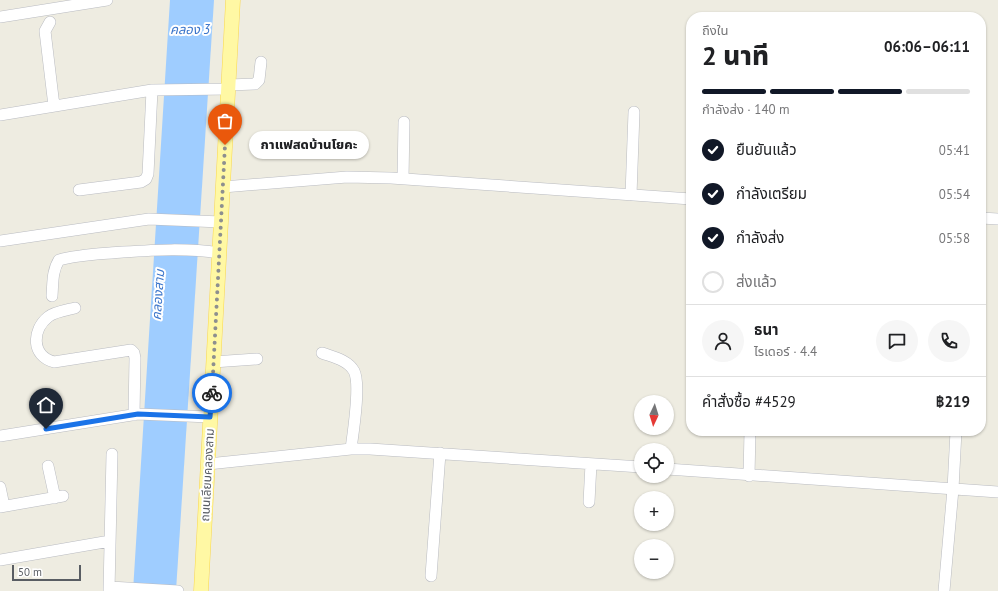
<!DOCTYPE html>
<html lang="th">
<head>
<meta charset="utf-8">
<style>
  body { margin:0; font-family:"PT Sans","Noto Sans Thai",sans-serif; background:#f6f6f6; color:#202124; height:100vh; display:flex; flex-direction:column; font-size:15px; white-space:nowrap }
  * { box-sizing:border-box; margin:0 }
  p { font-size:13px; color:#757577 }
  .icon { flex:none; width:22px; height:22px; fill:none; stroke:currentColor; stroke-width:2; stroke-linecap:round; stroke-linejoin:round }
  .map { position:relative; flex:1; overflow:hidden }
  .details { position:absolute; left:686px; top:12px; width:300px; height:424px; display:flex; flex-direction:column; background:#fff; border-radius:16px; box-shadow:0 1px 3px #0004 }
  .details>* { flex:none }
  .needle { width:26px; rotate:184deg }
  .tools { position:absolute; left:634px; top:395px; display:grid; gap:8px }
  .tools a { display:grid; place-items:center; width:40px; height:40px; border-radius:50%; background:#fff; box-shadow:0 1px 3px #0004; font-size:20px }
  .scale { position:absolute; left:12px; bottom:10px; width:69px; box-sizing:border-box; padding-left:4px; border:2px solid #595d63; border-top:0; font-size:11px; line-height:14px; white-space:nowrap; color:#595d63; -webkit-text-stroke:3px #fff; paint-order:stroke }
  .pin { position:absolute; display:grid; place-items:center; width:34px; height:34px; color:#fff; margin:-41px -17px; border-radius:50% 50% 50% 0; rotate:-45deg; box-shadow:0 0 4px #0007 }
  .pin .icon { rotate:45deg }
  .courier { position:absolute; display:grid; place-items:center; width:40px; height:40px; margin:-20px; border:3px solid #1a73e8; border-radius:50%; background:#fff; color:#222; box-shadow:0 1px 5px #0007 }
  .bubble { position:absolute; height:28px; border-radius:14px; background:#fff; box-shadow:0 1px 3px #0004; font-size:13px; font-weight:800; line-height:28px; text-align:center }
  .head em { font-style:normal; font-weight:800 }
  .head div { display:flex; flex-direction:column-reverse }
  .head { display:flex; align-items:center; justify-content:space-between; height:68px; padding:0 16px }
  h1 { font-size:26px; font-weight:800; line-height:30px }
  .bar { display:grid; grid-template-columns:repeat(4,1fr); gap:6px 4px; align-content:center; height:48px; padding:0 16px }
  .bar i { height:5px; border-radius:3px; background:#e0e0e0 }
  .bar .selected { background:#111827 }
  .bar p { grid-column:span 4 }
  .line { display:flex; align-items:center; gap:10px; padding:0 16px; border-top:1px solid #e0e0e0 }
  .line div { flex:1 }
  .round { display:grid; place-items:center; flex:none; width:42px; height:42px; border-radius:21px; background:#f6f6f6 }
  ol { padding:0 16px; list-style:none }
  li { display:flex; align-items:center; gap:12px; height:44px }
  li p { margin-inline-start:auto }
  li .icon { padding:4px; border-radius:50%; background:#111827; color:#fff; stroke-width:4 }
  li:last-child { color:#757577 }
  li i { width:22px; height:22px; border:2px solid #e0e0e0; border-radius:50% }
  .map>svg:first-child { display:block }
</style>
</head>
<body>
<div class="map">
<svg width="998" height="591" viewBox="0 0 998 591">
  <rect width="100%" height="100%" fill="#eeece1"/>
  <path fill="#9fcdff" d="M170,0H214L176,591H133Z"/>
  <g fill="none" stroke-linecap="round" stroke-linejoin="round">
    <g stroke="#b9bbc1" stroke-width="12">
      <path id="minor" d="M0,17L107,0
        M50,22L45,31L54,106
        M229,85L255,84L259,80L261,62
        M0,115L152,90L228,89
        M403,179L404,122
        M223,187L347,177L391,178L691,199
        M79,190L141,182L146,179L148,174L152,90
        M631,195L634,112
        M981,218L998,219
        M0,241L149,219L221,222
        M52,296C53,283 52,271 59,260C80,254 101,254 123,252C155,250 188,248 219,253
        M75,308C67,310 54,312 48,317C32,330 31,356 54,362L131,350L134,353L135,358L134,415
        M322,353C333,357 348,360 354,371C361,384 353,433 351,449
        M213,362L257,359
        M0,436L138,414L210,417
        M208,464L351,449H370L641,467
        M48,466L55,498
        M667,469L998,492
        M749,476L750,431
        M0,487L4,506
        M589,502L591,464
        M0,507L63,496
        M0,560L110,541
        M431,576L440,453
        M110,587L178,591
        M109,591L112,454
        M944,591L953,489L956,431"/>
    </g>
    <g stroke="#fad84d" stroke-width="15">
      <path id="major" d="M201,591L233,0"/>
    </g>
    <use href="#minor" stroke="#fff" stroke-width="11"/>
    <use href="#major" stroke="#fff8a4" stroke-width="14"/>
  </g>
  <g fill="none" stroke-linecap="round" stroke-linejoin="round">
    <path stroke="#8d8f8f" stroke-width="4" stroke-dasharray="0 7.2" d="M212,393L225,145"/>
    <path stroke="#1a73e8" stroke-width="5" d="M46,429L138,414L210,417L212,393"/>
  </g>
  <g text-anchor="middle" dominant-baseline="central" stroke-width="4" stroke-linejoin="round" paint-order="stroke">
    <g font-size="12" fill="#595d63" stroke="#fff">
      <text transform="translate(207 475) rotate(-87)">ถนนเลียบคลองสาม</text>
    </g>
    <g font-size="13" font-style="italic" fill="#3b75ca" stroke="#fff">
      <text x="190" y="29">คลอง 3</text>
      <text transform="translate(158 295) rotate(-86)">คลองสาม</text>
    </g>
  </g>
</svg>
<div class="tools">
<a><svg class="needle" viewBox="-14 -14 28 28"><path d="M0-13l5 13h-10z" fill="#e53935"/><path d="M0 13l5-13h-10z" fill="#757577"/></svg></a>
<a><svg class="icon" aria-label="locate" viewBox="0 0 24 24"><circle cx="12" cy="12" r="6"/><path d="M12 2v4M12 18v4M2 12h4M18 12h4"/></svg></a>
<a>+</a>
<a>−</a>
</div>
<div class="scale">50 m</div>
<div class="pin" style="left:225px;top:145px;background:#ea580c"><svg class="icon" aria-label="bag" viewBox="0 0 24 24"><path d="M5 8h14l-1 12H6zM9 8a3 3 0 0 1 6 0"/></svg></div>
<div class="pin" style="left:46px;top:429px;background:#1f2937"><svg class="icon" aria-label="home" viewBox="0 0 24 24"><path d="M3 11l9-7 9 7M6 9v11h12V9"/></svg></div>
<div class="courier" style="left:212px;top:393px"><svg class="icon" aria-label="bike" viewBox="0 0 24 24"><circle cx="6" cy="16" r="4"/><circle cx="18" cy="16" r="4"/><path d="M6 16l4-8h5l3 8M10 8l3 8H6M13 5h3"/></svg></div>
<div class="bubble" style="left:249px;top:131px;width:120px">กาแฟสดบ้านโยคะ</div>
<section class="details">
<div class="head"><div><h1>2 นาที</h1><p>ถึงใน</p></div><em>06:06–06:11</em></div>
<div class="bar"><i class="selected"></i><i class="selected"></i><i class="selected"></i><i></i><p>กำลังส่ง · 140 m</p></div>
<ol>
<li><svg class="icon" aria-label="check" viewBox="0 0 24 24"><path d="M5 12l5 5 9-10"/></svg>ยืนยันแล้ว<p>05:41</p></li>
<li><svg class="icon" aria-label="check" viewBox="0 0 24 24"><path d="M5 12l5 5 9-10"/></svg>กำลังเตรียม<p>05:54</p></li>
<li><svg class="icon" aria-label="check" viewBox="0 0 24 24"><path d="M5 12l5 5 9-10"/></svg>กำลังส่ง<p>05:58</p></li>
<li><i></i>ส่งแล้ว</li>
</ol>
<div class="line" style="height:72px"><a class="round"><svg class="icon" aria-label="person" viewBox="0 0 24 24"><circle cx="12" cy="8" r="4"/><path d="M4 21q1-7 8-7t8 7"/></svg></a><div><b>ธนา</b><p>ไรเดอร์ · 4.4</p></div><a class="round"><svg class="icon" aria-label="chat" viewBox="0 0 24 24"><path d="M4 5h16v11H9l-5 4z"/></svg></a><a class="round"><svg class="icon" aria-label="phone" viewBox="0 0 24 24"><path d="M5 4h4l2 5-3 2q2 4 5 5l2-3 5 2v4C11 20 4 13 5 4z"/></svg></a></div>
<div class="line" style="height:52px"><div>คำสั่งซื้อ #4529</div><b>฿219</b></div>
</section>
</div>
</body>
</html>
